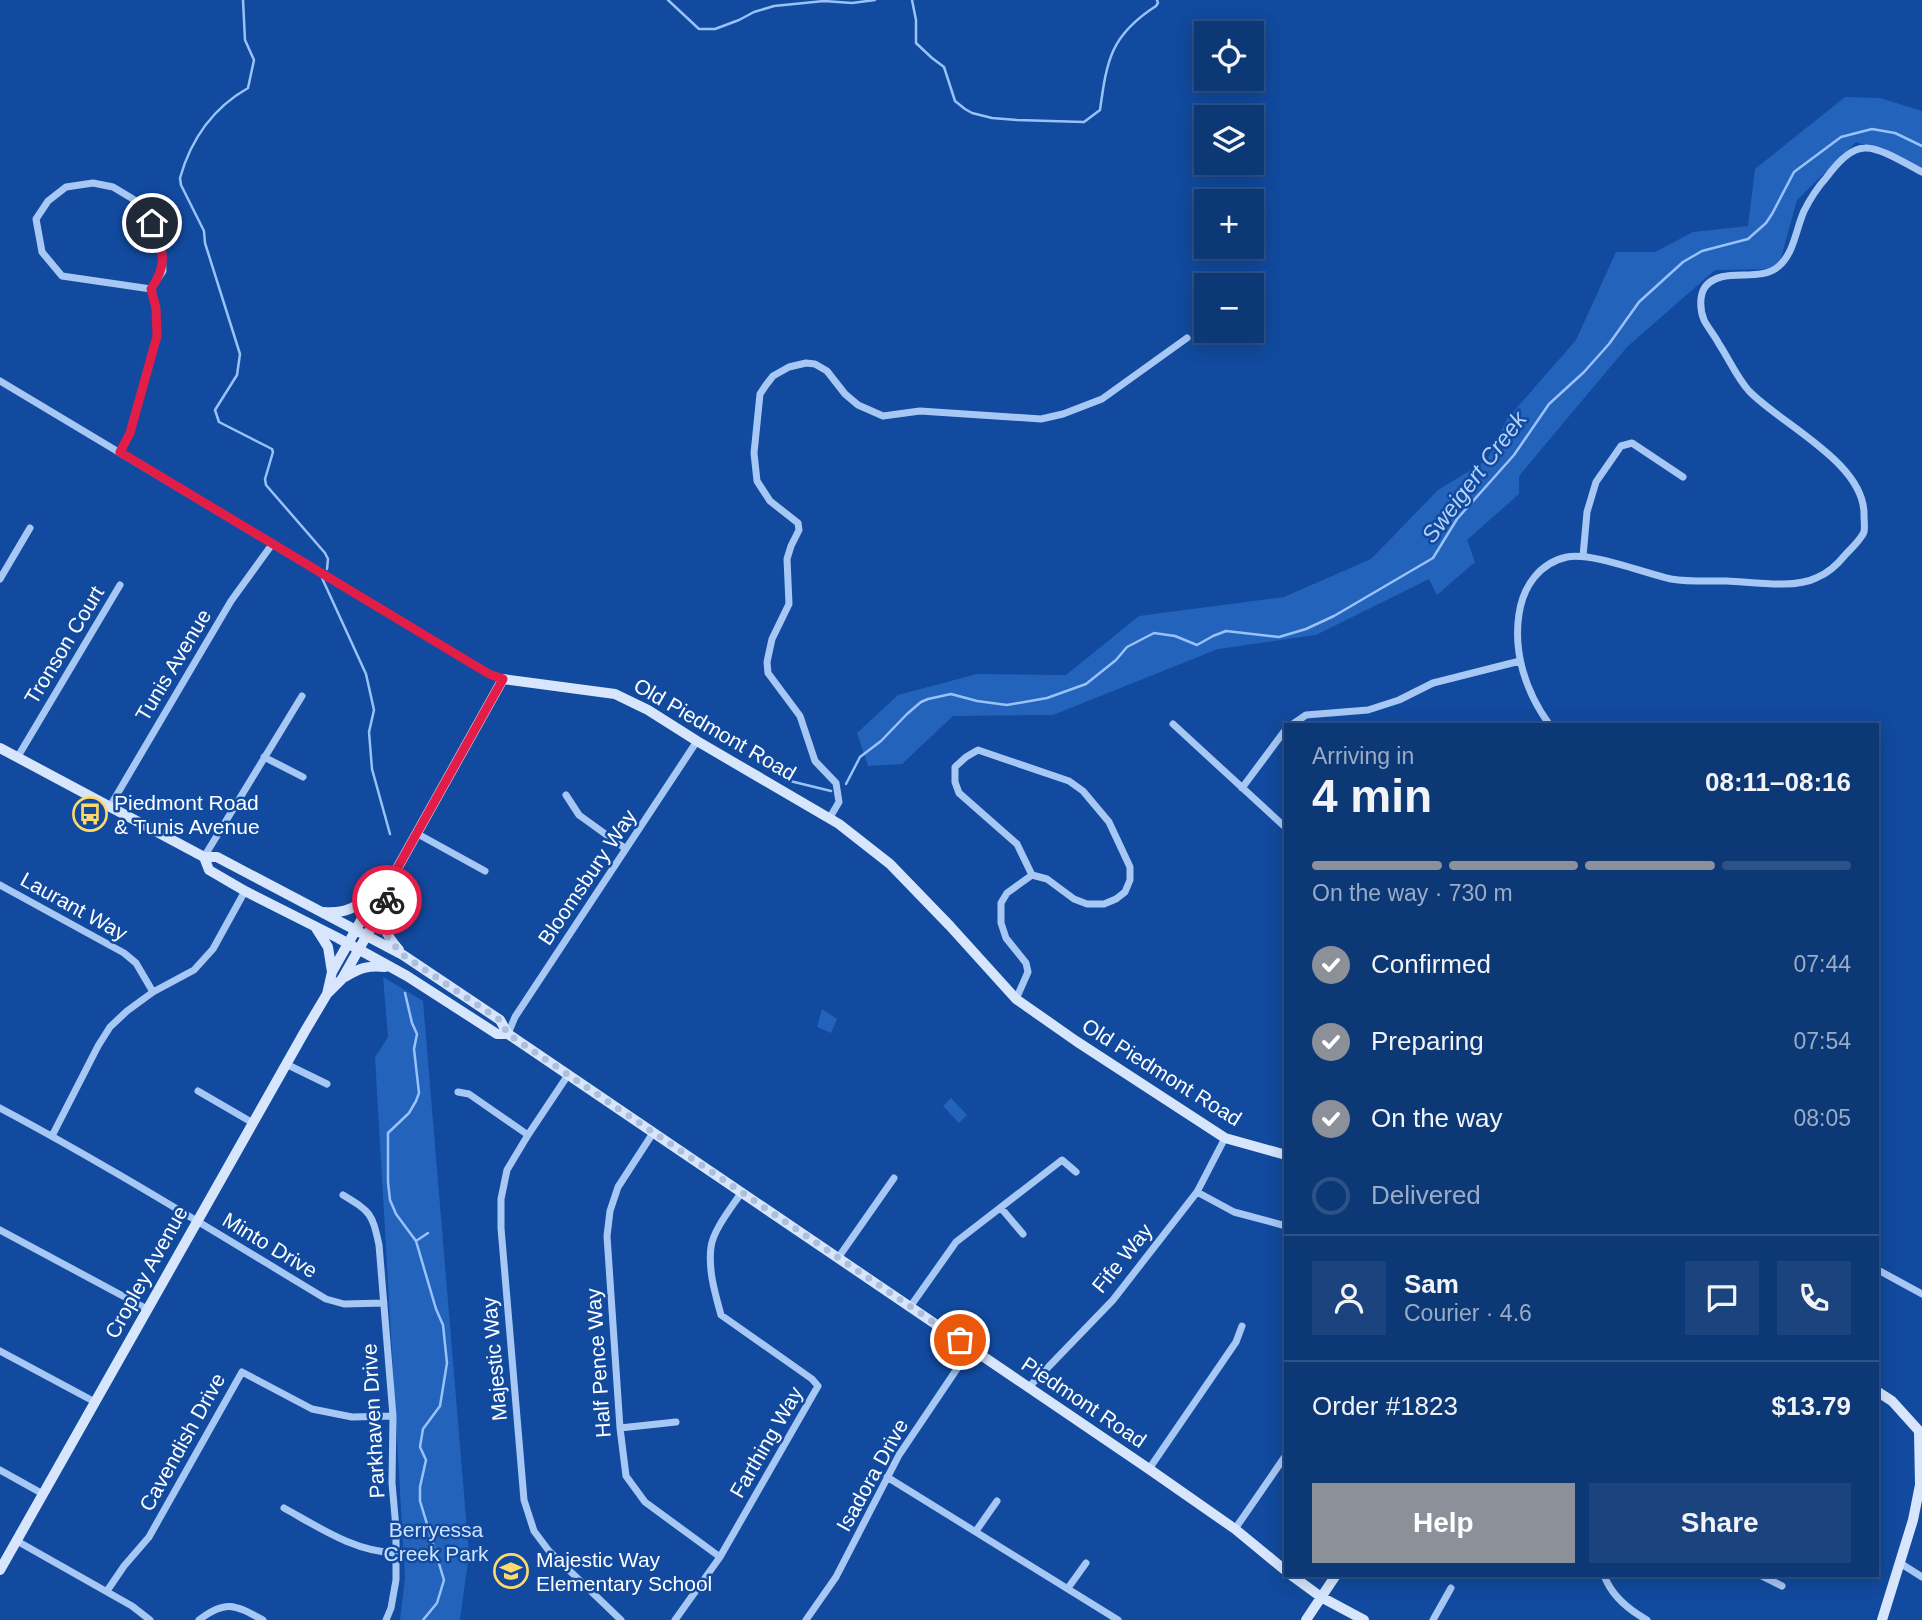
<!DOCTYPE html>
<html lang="en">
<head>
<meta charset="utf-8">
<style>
  body { margin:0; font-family:Arial,sans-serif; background:#1b437e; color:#f1f3f6; height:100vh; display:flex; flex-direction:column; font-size:26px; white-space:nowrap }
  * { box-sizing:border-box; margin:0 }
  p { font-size:23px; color:#9aacc5 }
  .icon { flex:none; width:38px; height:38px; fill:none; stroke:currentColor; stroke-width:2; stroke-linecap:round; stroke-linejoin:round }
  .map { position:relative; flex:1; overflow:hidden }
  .sheet { position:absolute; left:1284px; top:723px; width:595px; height:854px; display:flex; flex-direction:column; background:#0d3876; border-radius:0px; box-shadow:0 4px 18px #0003,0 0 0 2px #2d5288 }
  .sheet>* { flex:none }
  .tools { position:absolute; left:1194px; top:21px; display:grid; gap:14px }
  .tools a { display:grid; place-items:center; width:70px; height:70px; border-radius:0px; background:#0d3876; box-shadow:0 4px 18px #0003,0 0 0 2px #2d5288; font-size:35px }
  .pin { position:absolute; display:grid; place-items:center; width:60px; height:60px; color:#fff; margin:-30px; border:4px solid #fff; border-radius:50%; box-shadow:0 2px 7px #0007 }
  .courier { position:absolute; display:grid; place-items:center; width:70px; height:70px; margin:-35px; border:5px solid #e11d48; border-radius:50%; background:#fff; color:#222; box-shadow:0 2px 9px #0007 }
  .headline em { font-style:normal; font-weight:700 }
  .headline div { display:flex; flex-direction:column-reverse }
  .headline { display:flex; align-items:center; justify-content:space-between; height:119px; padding:0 28px }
  h1 { font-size:46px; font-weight:700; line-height:52px }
  .bar { display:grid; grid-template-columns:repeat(4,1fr); gap:10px 7px; align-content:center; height:84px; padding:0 28px }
  .bar i { height:9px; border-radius:5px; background:#2d5288 }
  .bar .current { background:#8c9099 }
  .bar p { grid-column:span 4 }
  .line { display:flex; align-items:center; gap:18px; padding:0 28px; border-top:2px solid #2d5288 }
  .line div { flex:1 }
  .round { display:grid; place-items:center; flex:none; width:74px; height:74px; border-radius:0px; background:#1b437e }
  ol { padding:0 28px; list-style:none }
  li { display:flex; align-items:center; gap:21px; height:77px }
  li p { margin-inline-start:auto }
  li .icon { padding:7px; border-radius:50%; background:#8c9099; color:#fff; stroke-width:4 }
  li:last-child { color:#9aacc5 }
  li i { width:38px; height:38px; border:4px solid #2d5288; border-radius:50% }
  .button { display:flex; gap:14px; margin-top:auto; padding:14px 28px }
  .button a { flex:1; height:80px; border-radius:0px; background:#8c9099; color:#fff; font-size:28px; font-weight:700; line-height:80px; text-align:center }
  .button a+a { background:#1b437e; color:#f1f3f6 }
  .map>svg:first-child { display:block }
</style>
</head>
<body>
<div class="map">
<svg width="1922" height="1620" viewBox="0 0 1922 1620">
  <rect width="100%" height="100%" fill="#114a9e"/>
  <path fill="#2463bc" d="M1845,97L1880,98L1922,111V168L1856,142L1797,200L1778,269L1715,270L1627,347L1519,476V494L1467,540L1475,562L1437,595L1429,579L1316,635L1218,649L1053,715L953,716L902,764L868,766L857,733L898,695L977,674L1066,675L1139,616L1284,597L1371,559L1438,490L1487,460L1507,419L1576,340L1616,252H1655L1693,232L1748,226L1755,169Z
    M383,977L423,1001L469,1554L460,1620H400L405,1578L375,1057L388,1037Z
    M822,1009L837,1019L831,1033L817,1027Z
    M951,1098L967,1115L959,1123L943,1106Z"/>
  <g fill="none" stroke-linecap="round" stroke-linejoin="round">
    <path stroke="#99c2f8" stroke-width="2.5" d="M243,0L245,40L254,60L248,88C213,108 191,139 180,178L181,185L204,231L205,243L240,354L237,375L215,410L219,422L272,449L273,452L265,479L266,485L325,553L328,559L327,569
      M668,0L699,29H715L739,20L754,12L774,6L824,1L852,3L875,0
      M912,0L916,20V43L932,58L944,67L955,101L965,109L972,113L992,118L1017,120L1084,122L1100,110C1107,59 1111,35 1156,6L1158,3L1157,0
      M322,578L366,674L374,710L369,732L372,769L390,834
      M786,780L831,791
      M846,784L860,757L881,741L907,714L921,702L928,699L951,694L977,701L1007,705L1047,698L1086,684L1116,660L1127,647L1154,633L1175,636L1197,645L1213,636L1226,631L1279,637L1306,629L1334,616L1433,558L1457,519L1514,455L1549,404L1584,372L1609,344L1639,302L1683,262L1702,251L1748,239L1766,223L1772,214L1794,172L1841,137L1872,129L1895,133L1922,146
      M405,993L412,1023L417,1034L414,1049L419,1093L416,1101L409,1113L388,1133V1182L390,1200L396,1214L416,1241L436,1309L443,1325L447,1363L440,1406L423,1429L420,1447L426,1460L420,1487V1501L444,1580L437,1603L423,1620
      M416,1241L428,1233"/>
    <path stroke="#a7c8f5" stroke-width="7" d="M0,381L489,674L503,679
      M120,452L130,433L157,336L156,308L151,289L62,276L42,252L36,219L48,201L66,187L93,183L113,187L133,199L152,224L162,249L163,271L151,289
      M1583,556L1587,512L1596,482L1621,446L1632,443L1683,477
      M0,579L30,528
      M1173,724L1286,828
      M1293,724L1306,715L1368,710L1399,700L1433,683L1520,661
      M1549,724C1526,692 1513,653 1519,614C1523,587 1539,563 1567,557C1591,552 1644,573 1671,579C1689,582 1709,581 1727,581C1752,582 1794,589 1816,578C1829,573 1838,564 1846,554C1852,548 1861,539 1864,532C1865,527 1864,520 1864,515C1865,463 1782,425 1749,391C1737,378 1729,359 1719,344C1715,336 1708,328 1704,320C1700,310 1699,296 1705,287C1722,265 1759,284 1779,266C1794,253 1796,229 1804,211C1810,199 1817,188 1826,178C1834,167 1850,148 1865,148C1880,147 1908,165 1922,172
      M978,750L1069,781L1083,791L1109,822L1130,867V880L1125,892L1116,899L1104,904H1087L1074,899L1047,879L1032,875L1017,844L959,793L955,782V767L966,757Z
      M264,757L303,777
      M17,758L120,585
      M1242,788L1286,729
      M566,795L579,815L626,849
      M109,808L231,601L273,543
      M829,819L839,802L836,783L815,761L800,716L768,673L767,662L772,639L789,604L787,559L791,546L799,530L798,523L770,501L757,481L754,453L760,394L766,385L773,376L789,367L806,363L815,364L827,371L845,394L858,405L883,416L920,411L1041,419L1063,414L1102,399L1187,338
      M416,833L485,871
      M204,857L302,696
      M0,885L124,953L136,963L153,992
      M1016,999L1028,972L1026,963L1006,938L1001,923V903L1007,893L1032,875
      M508,1034L515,1017L697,741
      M286,1064L327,1084
      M568,1075L528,1135L507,1170L501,1199V1228L524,1500L534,1531L549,1551L621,1620
      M198,1091L253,1123
      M458,1092L469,1094L528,1135
      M0,1108C111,1167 218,1234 326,1299L344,1304L384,1303
      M653,1133L618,1187L610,1211L607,1236L620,1428L626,1476L645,1502L720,1557
      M52,1136L98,1046L110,1027L127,1011L153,992L194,970L213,949L245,891
      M1197,1192L1234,1212L1286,1226
      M343,1195C371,1212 372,1213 379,1245L393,1416L392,1483L396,1528V1580L391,1608L386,1620
      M1001,1208L1023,1234
      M0,1230L147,1309
      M838,1258L894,1178
      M1878,1270L1922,1294
      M910,1307L956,1242L1062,1160L1076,1172
      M0,1351L95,1402
      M1029,1387L1113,1300L1197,1192L1225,1138
      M620,1428L676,1422
      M1149,1469L1236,1342L1242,1326
      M0,1470L43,1494
      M887,1477L1118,1620
      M284,1508C320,1528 355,1552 397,1553
      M1235,1529L1286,1455
      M976,1531L997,1501
      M17,1541L132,1606L150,1620
      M1900,1563L1922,1577
      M1604,1575C1611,1595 1629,1610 1647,1620
      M1760,1575L1782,1586
      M1068,1588L1086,1563
      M107,1591L124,1566L149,1537L242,1372L312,1409L352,1417L393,1416
      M199,1620C226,1599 235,1605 263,1620
      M675,1620L720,1557L818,1386L812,1379L721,1315C715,1293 708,1270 711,1247C713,1230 732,1207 741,1193
      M806,1620L836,1577L899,1455L971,1348
      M1433,1620L1451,1588"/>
    <path stroke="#d7e6fd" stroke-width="10" d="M0,748L204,857H217L403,955L500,1020L508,1034L1149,1469L1235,1529L1286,1571
      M204,857L209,870L245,891L338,938L407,976L497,1034H508
      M387,904C383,928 383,931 399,950
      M324,912C345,914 356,907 373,895
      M316,928L328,947L332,972
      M345,977C359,968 369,965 385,967
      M327,994L332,972L377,892
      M1878,1392L1892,1401L1919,1431L1920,1485L1913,1520L1882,1620
      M0,1570L305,1031L327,994L342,979L388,898L389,883L503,679L615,694L648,710L697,741L839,824L890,864L950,926L1016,999L1076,1041L1225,1138L1286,1155
      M1291,1575L1321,1597L1364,1620
      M1306,1620L1336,1575"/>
  </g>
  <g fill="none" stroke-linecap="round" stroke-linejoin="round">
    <path stroke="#acc0dd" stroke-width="7" stroke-dasharray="0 12.6" d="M387,900L384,923L388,938L403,955L500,1020L508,1034L960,1340"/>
    <path stroke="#e11d48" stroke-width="9" d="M152,223C163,252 169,262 151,289L156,308L157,336L130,433L120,452L489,674L503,679L389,883L387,900"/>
  </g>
  <defs>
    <g id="bus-ring" transform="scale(1.75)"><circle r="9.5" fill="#114a9e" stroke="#ffd96b" stroke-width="1.5"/><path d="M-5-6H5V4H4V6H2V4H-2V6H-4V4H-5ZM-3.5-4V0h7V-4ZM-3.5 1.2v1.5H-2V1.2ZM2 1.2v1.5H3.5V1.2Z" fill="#ffd96b"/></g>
    <g id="school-ring" transform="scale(1.75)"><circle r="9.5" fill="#114a9e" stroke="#ffd96b" stroke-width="1.5"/><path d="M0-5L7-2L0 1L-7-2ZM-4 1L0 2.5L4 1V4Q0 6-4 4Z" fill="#ffd96b"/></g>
  </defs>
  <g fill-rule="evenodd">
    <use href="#bus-ring" x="90" y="814"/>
    <use href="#school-ring" x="511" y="1571"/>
  </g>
  <g text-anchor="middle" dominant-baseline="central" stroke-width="5" stroke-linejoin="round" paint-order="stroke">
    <g font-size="21" fill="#fff" stroke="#114a9e">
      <text transform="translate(64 645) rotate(-59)">Tronson Court</text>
      <text transform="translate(173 665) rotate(-59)">Tunis Avenue</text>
      <text transform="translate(715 729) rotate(30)">Old Piedmont Road</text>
      <text transform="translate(587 877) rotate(-56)">Bloomsbury Way</text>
      <text transform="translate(74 906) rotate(29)">Laurant Way</text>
      <text transform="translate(1162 1072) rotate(32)">Old Piedmont Road</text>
      <text transform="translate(270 1245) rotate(31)">Minto Drive</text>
      <text transform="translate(1122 1258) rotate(-51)">Fife Way</text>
      <text transform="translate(146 1272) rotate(-61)">Cropley Avenue</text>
      <text transform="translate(494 1359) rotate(-95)">Majestic Way</text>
      <text transform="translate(598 1363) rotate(-94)">Half Pence Way</text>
      <text transform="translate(1084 1402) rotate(34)">Piedmont Road</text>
      <text transform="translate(373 1421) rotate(-93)">Parkhaven Drive</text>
      <text transform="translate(182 1442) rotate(-61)">Cavendish Drive</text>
      <text transform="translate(766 1442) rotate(-60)">Farthing Way</text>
      <text transform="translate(872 1475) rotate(-61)">Isadora Drive</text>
    </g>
    <g font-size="21" fill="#fff" stroke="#114a9e" text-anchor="start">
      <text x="114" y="802">Piedmont Road<tspan x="114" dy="24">&amp; Tunis Avenue</tspan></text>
      <text x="536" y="1559">Majestic Way<tspan x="536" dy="24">Elementary School</tspan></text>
    </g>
    <g font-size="21" fill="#d0e3fe" stroke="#114a9e">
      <text x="436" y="1529">Berryessa<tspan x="436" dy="24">Creek Park</tspan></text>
    </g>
    <g font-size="23" font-style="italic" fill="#b4d2fb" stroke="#114a9e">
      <text transform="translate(1474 477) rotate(-53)">Sweigert Creek</text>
    </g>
  </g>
</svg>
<div class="tools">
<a><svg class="icon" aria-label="locate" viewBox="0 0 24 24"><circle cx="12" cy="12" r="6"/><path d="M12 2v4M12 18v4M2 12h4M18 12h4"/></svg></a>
<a><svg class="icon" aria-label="layers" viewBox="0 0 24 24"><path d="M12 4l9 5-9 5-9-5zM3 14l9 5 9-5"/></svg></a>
<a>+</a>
<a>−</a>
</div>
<div class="pin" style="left:960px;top:1340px;background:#ea580c"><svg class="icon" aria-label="bag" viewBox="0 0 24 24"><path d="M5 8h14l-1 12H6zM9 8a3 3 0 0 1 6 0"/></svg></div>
<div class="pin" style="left:152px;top:223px;background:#1f2937"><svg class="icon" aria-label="home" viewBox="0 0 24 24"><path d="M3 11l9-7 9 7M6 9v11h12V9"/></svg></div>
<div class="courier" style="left:387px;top:900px"><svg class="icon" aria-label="bike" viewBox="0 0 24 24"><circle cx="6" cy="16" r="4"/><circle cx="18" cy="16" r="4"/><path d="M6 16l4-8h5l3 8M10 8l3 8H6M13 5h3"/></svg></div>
<section class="sheet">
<div class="headline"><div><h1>4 min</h1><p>Arriving in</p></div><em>08:11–08:16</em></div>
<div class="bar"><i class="current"></i><i class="current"></i><i class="current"></i><i></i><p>On the way · 730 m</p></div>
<ol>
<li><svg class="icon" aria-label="check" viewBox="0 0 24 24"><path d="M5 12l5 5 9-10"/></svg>Confirmed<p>07:44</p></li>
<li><svg class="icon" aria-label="check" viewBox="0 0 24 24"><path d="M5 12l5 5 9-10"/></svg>Preparing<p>07:54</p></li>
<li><svg class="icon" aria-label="check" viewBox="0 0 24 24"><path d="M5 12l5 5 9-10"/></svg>On the way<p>08:05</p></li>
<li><i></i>Delivered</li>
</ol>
<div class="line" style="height:126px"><a class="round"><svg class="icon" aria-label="person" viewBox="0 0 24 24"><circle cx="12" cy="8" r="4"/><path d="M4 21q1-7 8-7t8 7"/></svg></a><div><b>Sam</b><p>Courier · 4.6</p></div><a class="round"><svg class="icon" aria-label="chat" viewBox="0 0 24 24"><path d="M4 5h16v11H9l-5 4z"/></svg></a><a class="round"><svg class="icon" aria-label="phone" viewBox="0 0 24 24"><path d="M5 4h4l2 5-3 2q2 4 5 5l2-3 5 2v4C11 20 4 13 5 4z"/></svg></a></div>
<div class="line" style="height:91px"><div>Order #1823</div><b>$13.79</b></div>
<div class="button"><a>Help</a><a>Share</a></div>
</section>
</div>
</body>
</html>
